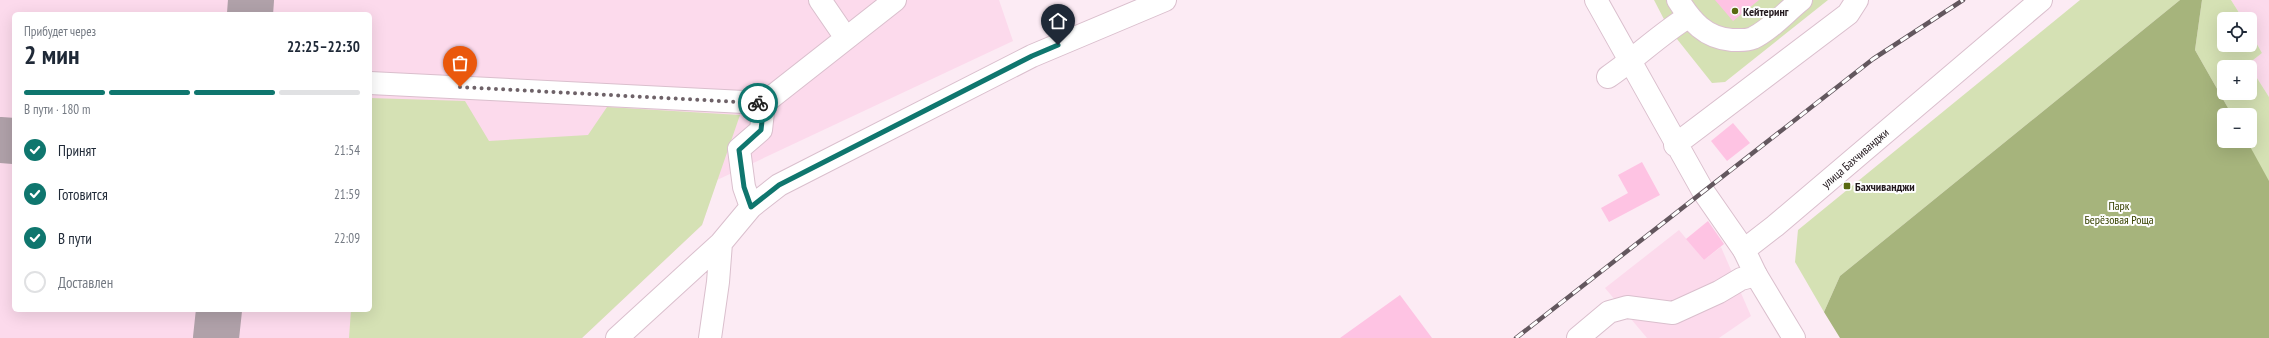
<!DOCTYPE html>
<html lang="ru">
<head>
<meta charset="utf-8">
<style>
  body { margin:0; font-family:"PT Sans Narrow",sans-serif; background:#f6f6f7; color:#1f2937; height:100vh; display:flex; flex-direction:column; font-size:15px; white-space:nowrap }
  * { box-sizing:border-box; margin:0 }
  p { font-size:13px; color:#747a83 }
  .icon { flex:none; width:22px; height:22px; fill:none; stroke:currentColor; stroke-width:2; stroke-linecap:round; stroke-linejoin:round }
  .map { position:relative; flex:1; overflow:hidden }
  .side { position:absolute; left:12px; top:12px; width:360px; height:300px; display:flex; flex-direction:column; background:#fff; border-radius:6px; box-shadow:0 4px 16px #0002 }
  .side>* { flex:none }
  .tools { position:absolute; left:2217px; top:12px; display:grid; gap:8px }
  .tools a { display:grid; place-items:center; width:40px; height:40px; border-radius:6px; background:#fff; box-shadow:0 4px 16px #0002; font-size:20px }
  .pin { position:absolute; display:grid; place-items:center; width:34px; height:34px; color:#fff; margin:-41px -17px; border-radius:50% 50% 50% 0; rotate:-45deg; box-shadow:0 0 4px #0007 }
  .pin .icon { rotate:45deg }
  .courier { position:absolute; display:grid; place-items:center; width:40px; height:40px; margin:-20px; border:3px solid #0f766e; border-radius:50%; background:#fff; color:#222; box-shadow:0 1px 5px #0007 }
  .overview em { font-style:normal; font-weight:600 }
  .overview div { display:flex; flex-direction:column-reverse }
  .overview { display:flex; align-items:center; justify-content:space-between; height:68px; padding:0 12px }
  h1 { font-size:26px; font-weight:600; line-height:30px }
  .bar { display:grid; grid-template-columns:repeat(4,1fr); gap:6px 4px; align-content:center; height:48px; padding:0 12px }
  .bar i { height:5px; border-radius:3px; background:#e0e1e3 }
  .bar .current { background:#0f766e }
  .bar p { grid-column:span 4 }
  ol { padding:0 12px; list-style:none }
  li { display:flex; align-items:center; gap:12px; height:44px }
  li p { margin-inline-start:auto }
  li .icon { padding:4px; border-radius:50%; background:#0f766e; color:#fff; stroke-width:4 }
  li:last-child { color:#747a83 }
  li i { width:22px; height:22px; border:2px solid #e0e1e3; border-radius:50% }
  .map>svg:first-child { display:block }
</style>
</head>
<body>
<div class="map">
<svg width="2269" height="338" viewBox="0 0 2269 338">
  <rect width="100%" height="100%" fill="#fcebf4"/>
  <path fill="#fcdaec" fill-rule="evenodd" d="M0,0H999L1013,41L717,180L702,225L582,338H0ZM14,14H370V310H14Z
    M2231,0H2269V97L2248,64L2262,53L2250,32V19H2243Z
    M1679,230L1704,260L1721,247L1751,316L1719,338H1647L1605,288Z"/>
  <path fill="#d5e1b4" d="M1654,0H1828L1725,82L1712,83L1669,29Z
    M2080,0H2180L1840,276L1824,312L1795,262L1798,230Z
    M2202,0H2231L2243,19H2224V45H2250V32L2262,53L2248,64L2250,67H2224V93H2250V67L2269,97V182L2246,141H2250V115H2232L2195,50Z
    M370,98L465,101L489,141L588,135L607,107L740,115L702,225L582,338H349L351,310H370Z"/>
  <path fill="#a6b47c" d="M2180,0H2202L2195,50L2232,115H2224V141H2247L2269,181V338H1840L1824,312L1840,276Z"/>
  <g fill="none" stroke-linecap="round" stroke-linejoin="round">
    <path stroke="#b0a1a9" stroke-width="46" d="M250,14L251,0
      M0,140L14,141
      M216,338L219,310"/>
  </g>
  <path fill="#fec3e3" d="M1715,0H1759L1733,21Z
    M1733,123L1750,143L1727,161L1711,141Z
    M1642,162L1660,195L1609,222L1601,208L1628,193L1618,175Z
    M1708,221L1724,244L1704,260L1686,239Z
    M1400,295L1432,338H1340Z"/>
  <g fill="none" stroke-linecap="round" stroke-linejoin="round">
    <g stroke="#dabfcd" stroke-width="24">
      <path id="minor" d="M820,0L846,38
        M1596,0L1703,191L1744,250
        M1678,0C1691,21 1705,38 1732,40C1739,40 1746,41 1753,38C1770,30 1786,12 1801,0
        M1608,77C1636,58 1660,34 1688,17
        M370,83L764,103
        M1675,145L1848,14L1857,0
        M751,207L744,187L739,149L761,130L764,103L895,0
        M617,338L721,243L751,207L779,185L1032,56L1165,0
        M710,338L718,282L721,243
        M1578,338L1609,312L1627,307L1673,313L1719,292L1741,279L1756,275"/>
    </g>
    <g stroke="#dabfcd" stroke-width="24">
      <path id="major" d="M1794,338L1756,275L1744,250L1775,226L2041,0"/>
    </g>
    <use href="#minor" stroke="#fff" stroke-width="22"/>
    <use href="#major" stroke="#fff" stroke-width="22"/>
    <g stroke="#63575e" stroke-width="4.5">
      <path id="rail" d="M1516,338L1873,59L1963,0"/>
    </g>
    <use href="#rail" stroke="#fefefe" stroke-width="3" stroke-dasharray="9" stroke-linecap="butt"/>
  </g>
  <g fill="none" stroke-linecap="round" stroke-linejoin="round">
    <path stroke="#6e6268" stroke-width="4" stroke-dasharray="0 7.2" d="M460,87L758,103"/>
    <path stroke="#0f766e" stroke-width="5" d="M758,103H764L761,130L739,150L744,187L751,207L779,185L1032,56L1058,45"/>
  </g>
  <g fill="#596911" stroke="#fefefe" stroke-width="1.5">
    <circle cx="1735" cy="11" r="4"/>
    <rect x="1843" y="182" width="8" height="8" rx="2"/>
  </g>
  <g text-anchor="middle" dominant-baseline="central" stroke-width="4" stroke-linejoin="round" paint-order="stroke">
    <g font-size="12" font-weight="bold" fill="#22181d" stroke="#fefefe" text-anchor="start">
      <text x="1743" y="11">Кейтеринг</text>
      <text x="1855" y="186">Бахчиванджи</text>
    </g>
    <g font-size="12" fill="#22181d" stroke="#fefefe">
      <text transform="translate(1855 158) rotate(-41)">улица Бахчиванджи</text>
    </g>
    <g font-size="12" fill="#374200" stroke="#fefefe">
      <text x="2119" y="205">Парк<tspan x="2119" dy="14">Берёзовая Роща</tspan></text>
    </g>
  </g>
</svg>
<div class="tools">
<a><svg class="icon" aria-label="locate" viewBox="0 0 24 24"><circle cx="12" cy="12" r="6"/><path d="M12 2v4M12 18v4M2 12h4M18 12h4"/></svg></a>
<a>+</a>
<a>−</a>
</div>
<div class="pin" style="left:460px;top:87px;background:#ea580c"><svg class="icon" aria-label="bag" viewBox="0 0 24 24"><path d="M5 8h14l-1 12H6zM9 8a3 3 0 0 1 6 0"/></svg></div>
<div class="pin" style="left:1058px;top:45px;background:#1f2937"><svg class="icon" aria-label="home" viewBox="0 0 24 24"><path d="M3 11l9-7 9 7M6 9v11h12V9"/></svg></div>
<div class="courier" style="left:758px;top:103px"><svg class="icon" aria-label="bike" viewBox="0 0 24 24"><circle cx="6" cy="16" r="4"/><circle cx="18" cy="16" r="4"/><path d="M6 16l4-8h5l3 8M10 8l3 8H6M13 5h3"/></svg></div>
<section class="side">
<div class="overview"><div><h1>2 мин</h1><p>Прибудет через</p></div><em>22:25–22:30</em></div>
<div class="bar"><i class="current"></i><i class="current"></i><i class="current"></i><i></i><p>В пути · 180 m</p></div>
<ol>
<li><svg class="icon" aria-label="check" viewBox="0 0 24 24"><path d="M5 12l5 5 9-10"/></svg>Принят<p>21:54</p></li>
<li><svg class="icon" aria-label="check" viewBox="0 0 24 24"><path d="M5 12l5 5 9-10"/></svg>Готовится<p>21:59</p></li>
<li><svg class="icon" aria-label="check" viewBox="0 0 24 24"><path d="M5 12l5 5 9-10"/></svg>В пути<p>22:09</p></li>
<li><i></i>Доставлен</li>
</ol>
</section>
</div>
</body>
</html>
